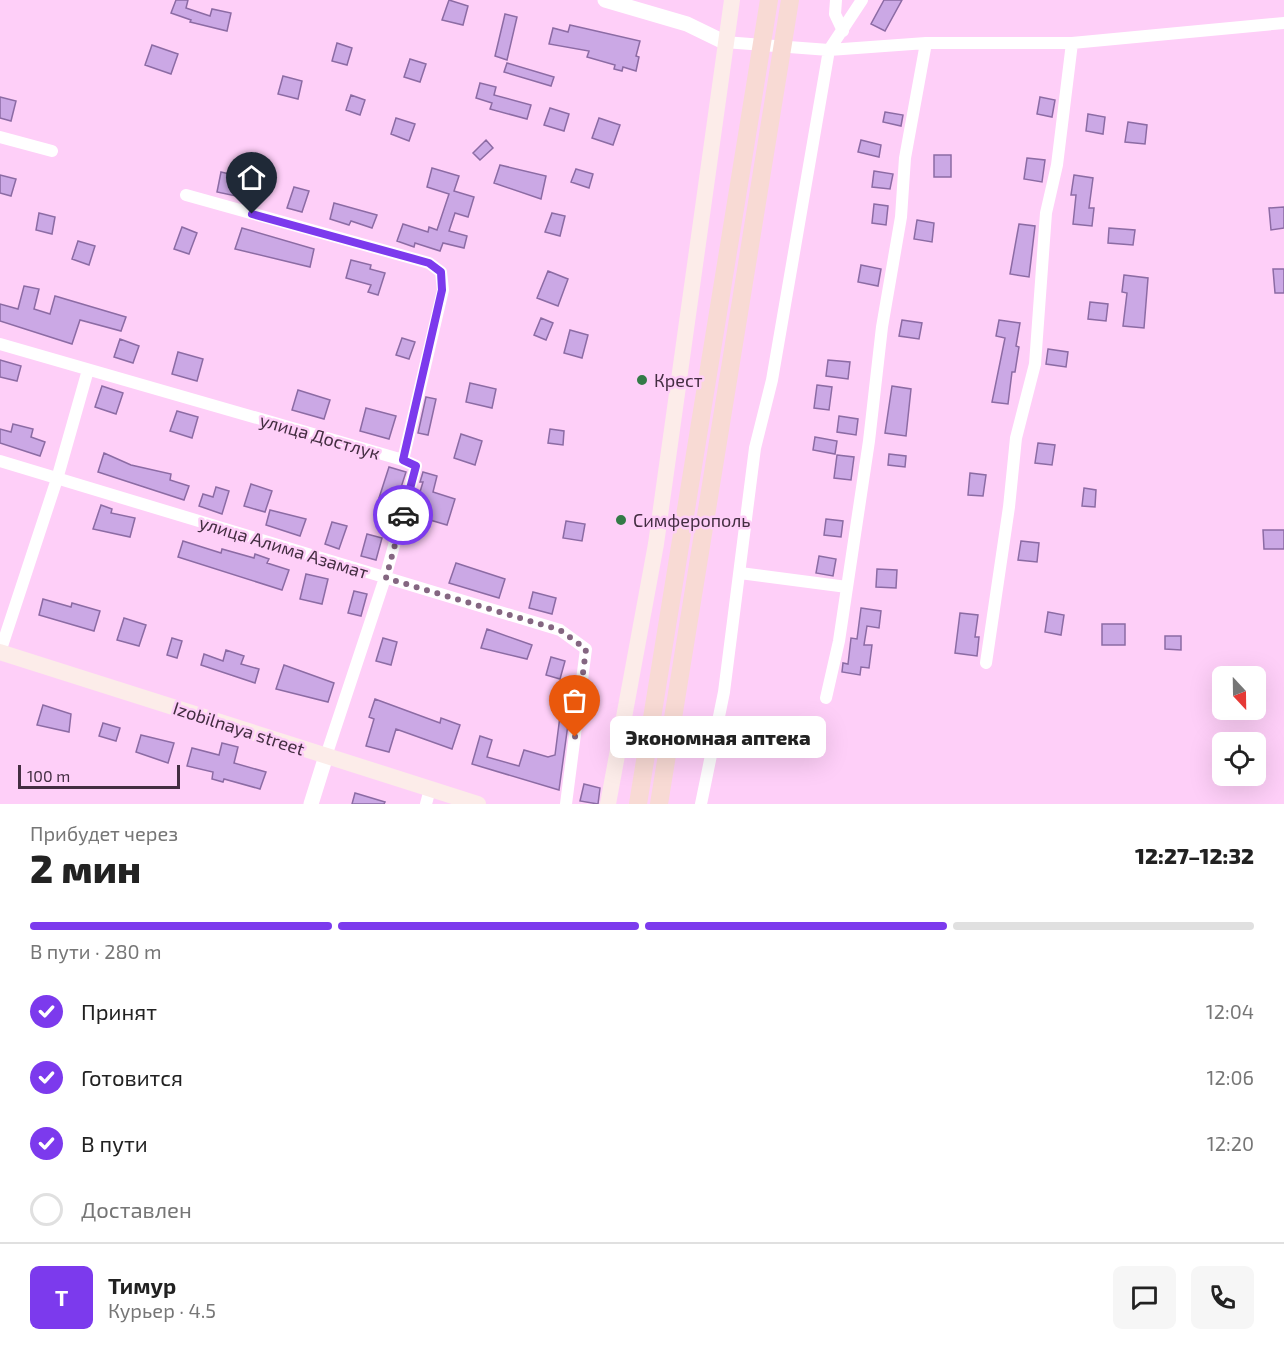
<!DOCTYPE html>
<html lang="ru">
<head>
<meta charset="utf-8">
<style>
  body { margin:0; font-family:"Exo 2",sans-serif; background:#f6f6f6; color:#222; height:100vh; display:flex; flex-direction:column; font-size:22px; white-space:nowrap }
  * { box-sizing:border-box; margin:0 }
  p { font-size:20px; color:#767676 }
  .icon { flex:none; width:33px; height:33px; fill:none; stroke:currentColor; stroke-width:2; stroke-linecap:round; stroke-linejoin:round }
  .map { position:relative; height:804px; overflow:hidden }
  .side { display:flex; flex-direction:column; background:#fff; flex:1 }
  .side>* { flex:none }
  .needle { width:39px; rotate:158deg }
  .buttons { position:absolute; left:1212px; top:666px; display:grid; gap:12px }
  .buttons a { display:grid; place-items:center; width:54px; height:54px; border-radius:9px; background:#fff; box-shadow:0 6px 24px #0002; font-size:30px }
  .scale { position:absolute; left:18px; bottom:15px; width:162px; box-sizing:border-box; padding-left:6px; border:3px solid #432d41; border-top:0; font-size:16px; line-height:21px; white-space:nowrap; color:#432d41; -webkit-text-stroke:4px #fecff8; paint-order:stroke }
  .pin { position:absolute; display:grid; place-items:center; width:51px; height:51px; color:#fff; margin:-62px -26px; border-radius:50% 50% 50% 0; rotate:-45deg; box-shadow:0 0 6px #0007 }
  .pin .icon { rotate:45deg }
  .courier { position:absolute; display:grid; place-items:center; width:60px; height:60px; margin:-30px; border:4px solid #7c3aed; border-radius:50%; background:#fff; color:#222; box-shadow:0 2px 8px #0007 }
  .bubble { position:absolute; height:42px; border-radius:9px; background:#fff; box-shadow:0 6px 24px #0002; font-size:20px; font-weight:800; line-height:42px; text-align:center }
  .headline em { font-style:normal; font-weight:800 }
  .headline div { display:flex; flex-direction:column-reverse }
  .headline { display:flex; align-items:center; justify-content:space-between; height:102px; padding:0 30px }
  h1 { font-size:39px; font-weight:800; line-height:45px }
  .bar { display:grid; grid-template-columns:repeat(4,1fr); gap:9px 6px; align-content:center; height:72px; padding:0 30px }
  .bar i { height:8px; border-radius:4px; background:#e0e0e0 }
  .bar .current { background:#7c3aed }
  .bar p { grid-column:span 4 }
  .line { display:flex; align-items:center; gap:15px; padding:0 30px; border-top:2px solid #e0e0e0 }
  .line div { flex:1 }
  .round { display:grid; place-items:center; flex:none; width:63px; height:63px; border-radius:9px; background:#f6f6f6 }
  ol { padding:0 30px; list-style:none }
  li { display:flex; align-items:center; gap:18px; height:66px }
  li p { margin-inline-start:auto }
  li .icon { padding:6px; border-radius:50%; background:#7c3aed; color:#fff; stroke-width:4 }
  li:last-child { color:#767676 }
  li i { width:33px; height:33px; border:3px solid #e0e0e0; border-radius:50% }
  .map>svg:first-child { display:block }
</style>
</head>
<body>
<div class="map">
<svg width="1284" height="804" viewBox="0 0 1284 804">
  <rect width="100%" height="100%" fill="#fecff8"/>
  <path fill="#cba8e5" stroke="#8c6ba4" stroke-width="1.5" d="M176,0H188L186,8L210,16L212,9L231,13L227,31L190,22L191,20L171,13Z
    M449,0L468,6L463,25L442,20Z
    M884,0H902L885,31L871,24Z
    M505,14L517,17L507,60L495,56Z
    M570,25L640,41L636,56L639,57L636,71L623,67L622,71L614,69L615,65L587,57L589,51L549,44L553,28L568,32Z
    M337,43L352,48L347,65L332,61Z
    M152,45L178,54L171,74L145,65Z
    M410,59L426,64L420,82L404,77Z
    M507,63L554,77L551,86L504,72Z
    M283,76L302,81L298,99L278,94Z
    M480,83L496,87L494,95L531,105L527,119L490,109L492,103L476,98Z
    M351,95L365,100L360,115L346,110Z
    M0,97L16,101L11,121L0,118Z
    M1040,97L1055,100L1052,117L1037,114Z
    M550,108L569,114L564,131L544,125Z
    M885,112L903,115L901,126L883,122Z
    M1088,114L1105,117L1103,134L1086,131Z
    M396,118L415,124L409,141L391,134Z
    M599,118L620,125L613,145L592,138Z
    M1128,122L1147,125L1145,144L1125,142Z
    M486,140L493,148L480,160L473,153Z
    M861,140L881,145L879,157L858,152Z
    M934,155H951V177H934Z
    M1027,158L1045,160L1042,182L1024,179Z
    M500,165L546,176L541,199L494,183Z
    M432,168L459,176L454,191L474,197L468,217L455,213L449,231L467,236L464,248L443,243L440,251L415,243L414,247L397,241L403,224L428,232L429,227L437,230L449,194L427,187Z
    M576,169L593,174L589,188L571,182Z
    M874,171L893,174L890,189L872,187Z
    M221,172L238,176L237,182L262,188L259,201L217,192Z
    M0,175L16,179L11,196L0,193Z
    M1074,175L1093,178L1089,208H1094L1092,226L1073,224L1076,195H1071Z
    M294,187L309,191L302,212L287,208Z
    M334,203L377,215L372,228L351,221L349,225L330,219Z
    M874,204L888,206L886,225L872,223Z
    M1284,207V228L1271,230L1269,208Z
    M39,213L55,217L52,234L36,230Z
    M552,213L565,216L560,236L545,232Z
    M917,220L934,223L932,242L914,239Z
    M1019,224L1035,226L1029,277L1010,274Z
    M182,227L197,233L189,254L174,249Z
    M242,228L314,249L310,267L235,249Z
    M1109,228L1135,230L1133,245L1108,243Z
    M78,241L95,246L89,265L72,259Z
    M351,260L371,265L370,269L385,273L378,295L368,292L371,285L346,278Z
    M861,265L881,269L878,286L858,282Z
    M1273,269H1284V293H1275Z
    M548,271L568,279L558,306L537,298Z
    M1124,275L1148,278L1144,328L1123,326L1127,293L1122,292Z
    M24,286L39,289L34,309L50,314L55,296L126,317L121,331L80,320L72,344L0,321V304L18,309Z
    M1090,302L1108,304L1106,321L1088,319Z
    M541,318L553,323L546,340L534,335Z
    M902,320L922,323L919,339L899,336Z
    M999,320L1020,323L1016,346L1019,347L1015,372H1012L1008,404L992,402L1005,338L996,336Z
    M570,330L588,335L582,358L564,353Z
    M402,338L415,342L409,359L396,355Z
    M120,339L139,346L133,363L114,357Z
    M1048,349L1068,352L1066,367L1046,364Z
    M178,352L203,359L197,381L172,374Z
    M0,360L21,366L17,381L0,377Z
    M828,360L850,362L848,379L826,376Z
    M470,383L496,389L492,408L466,402Z
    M817,385L832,387L829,410L814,408Z
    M102,386L123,393L116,414L95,407Z
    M892,386L911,389L906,436L885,433Z
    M298,390L330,400L324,419L292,410Z
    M426,397L436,399L428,435L418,433Z
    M366,408L396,416L389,439L360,431Z
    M177,411L198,417L192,438L170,431Z
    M839,416L858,419L856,435L837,432Z
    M13,424L33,429L31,437L45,442L40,456L0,443V429L11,432Z
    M550,429L564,431L563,445L548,443Z
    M461,434L482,441L475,465L454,458Z
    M815,437L837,441L835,454L813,450Z
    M1038,443L1055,445L1052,465L1035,463Z
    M104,453L131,465L171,474L170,480L189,486L184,500L98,472Z
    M889,454L906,456L905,467L888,465Z
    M837,455L854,457L851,480L834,478Z
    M389,467L406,472L396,503L379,498Z
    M423,472L437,476L433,492L455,499L447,525L413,515L423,482H420Z
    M970,473L986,475L983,496L968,495Z
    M251,484L272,491L265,512L244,506Z
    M216,487L229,491L222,514L199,506L203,494L213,497Z
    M1084,488L1096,490L1095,507L1082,506Z
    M101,505L112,509L111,513L135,518L130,537L93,529Z
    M270,510L306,519L300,536L266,525Z
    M826,519L843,521L841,537L824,535Z
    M566,521L585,524L582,541L563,538Z
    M332,522L347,526L339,549L325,544Z
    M1263,530H1284V549H1264Z
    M367,534L382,538L376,560L361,556Z
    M183,541L221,553L222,549L254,558L255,554L269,559L267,563L289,570L282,590L178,557Z
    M1021,541L1039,543L1037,562L1018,560Z
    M819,556L836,559L833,576L816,573Z
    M456,563L505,579L499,598L449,583Z
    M877,569L897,570L896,588L876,587Z
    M306,574L328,579L322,604L300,599Z
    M354,591L367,594L361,616L348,613Z
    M533,592L556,598L552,614L529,608Z
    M43,599L71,607L72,603L100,611L94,631L39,615Z
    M861,608L881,611L879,628L867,626L864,645H872L869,668L861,667L860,675L842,672L843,663L848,664L851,638L857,639Z
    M1048,612L1064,615L1061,635L1045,632Z
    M960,613L978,615L975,637H979L977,656L955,653Z
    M124,618L146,625L139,646L117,640Z
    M1102,624H1125V645H1102Z
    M487,629L532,645L527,659L481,648Z
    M1165,636H1181V650L1165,649Z
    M172,638L182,641L177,658L167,655Z
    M383,638L397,642L391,665L376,661Z
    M226,650L244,656L241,664L259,669L255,683L201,665L204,654L223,661Z
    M551,657L565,661L560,679L546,675Z
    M284,665L334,683L328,702L276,689Z
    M375,699L440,723L441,718L460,725L452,749L396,729L389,752L366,746L374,719L369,717Z
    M43,705L71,714L69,732L37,725Z
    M560,716L569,717L559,790L472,764L480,736L492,740L487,757L519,766L524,750L548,757L555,755Z
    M103,723L120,728L116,741L99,736Z
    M141,735L174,743L168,763L136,752Z
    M222,743L238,747L234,763L266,772L260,789L224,779L223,782L212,779L213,772L187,766L192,748L219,755Z
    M584,784L600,788L598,804L580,801Z
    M355,793L385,802L384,804H352Z"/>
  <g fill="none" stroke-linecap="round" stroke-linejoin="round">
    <path stroke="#fff" stroke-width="12" d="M836,0L835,14L843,31
      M724,42L829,50L862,0
      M0,137L52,151
      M186,195L429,263L441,272L443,290L403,460
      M0,344L403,460L416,466L385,578L326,756
      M0,461L560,630L586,649L566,804
      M740,573L847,587
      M0,652L57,479L88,370
      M986,663L1009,507L1016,438L1035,364L1046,213L1057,165L1072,43
      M826,698L839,641L869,441L882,327L901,217L905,158L926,43
      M426,804L430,789
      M701,804L724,692L755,448L772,380L829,50L926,43H1072L1284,23"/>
    <path stroke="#fff" stroke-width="15" d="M605,0L687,24L724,42
      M311,804L326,756"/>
    <path stroke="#fcece9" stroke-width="16" d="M0,652L478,804
      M608,804L656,544L732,0"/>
    <path stroke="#f8dad4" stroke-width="18" d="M638,804L769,0
      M659,804L790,0"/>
  </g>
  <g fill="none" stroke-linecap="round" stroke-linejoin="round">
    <path stroke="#846681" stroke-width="6" stroke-dasharray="0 10.8" d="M403,515L386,578L560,630L586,649L575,737"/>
    <path stroke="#7c3aed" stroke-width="8" d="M252,214L429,263L441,272L442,290L403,460L416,466L403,515"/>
  </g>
  <g fill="#337a47" stroke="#fecff8" stroke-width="2">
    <circle cx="642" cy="380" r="6"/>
    <circle cx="621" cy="520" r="6"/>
  </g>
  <g text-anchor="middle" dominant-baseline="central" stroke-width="5" stroke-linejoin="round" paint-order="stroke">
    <g font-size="18" fill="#432d41" stroke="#fecff8" text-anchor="start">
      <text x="654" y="380">Крест</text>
      <text x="633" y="520">Симферополь</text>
    </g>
    <g font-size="18" fill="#432d41" stroke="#fecff8">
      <text transform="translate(320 436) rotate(16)">улица Достлук</text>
      <text transform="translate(284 547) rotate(17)">улица Алима Азамат</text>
      <text transform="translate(239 728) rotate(18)">Izobilnaya street</text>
    </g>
  </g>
</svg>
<div class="buttons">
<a><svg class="needle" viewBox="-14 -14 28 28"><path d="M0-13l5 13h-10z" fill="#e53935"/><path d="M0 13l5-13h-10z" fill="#767676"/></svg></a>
<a><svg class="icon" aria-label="locate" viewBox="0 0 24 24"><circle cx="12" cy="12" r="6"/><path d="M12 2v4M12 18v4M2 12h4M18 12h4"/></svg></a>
</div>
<div class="scale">100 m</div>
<div class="pin" style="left:575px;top:737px;background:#ea580c"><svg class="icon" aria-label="bag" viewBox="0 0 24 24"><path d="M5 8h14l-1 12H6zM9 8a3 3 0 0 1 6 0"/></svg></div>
<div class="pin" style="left:252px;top:214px;background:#1f2937"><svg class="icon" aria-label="home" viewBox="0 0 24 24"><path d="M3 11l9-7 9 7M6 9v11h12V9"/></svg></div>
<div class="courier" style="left:403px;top:515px"><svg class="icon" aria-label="car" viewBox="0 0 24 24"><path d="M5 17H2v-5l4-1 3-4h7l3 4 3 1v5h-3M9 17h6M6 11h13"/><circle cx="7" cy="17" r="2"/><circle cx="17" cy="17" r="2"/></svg></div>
<div class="bubble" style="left:610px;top:716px;width:216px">Экономная аптека</div>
</div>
<section class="side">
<div class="headline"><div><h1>2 мин</h1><p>Прибудет через</p></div><em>12:27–12:32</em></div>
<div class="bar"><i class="current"></i><i class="current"></i><i class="current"></i><i></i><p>В пути · 280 m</p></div>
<ol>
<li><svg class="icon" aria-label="check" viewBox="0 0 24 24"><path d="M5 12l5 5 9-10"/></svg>Принят<p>12:04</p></li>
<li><svg class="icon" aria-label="check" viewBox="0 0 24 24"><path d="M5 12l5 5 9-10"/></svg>Готовится<p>12:06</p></li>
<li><svg class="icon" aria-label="check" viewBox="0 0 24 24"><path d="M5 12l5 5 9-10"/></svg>В пути<p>12:20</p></li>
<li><i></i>Доставлен</li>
</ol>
<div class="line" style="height:108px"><b class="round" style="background:#7c3aed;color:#fff">Т</b><div><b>Тимур</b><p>Курьер · 4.5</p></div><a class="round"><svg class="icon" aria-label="chat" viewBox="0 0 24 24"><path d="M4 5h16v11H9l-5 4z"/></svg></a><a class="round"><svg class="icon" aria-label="phone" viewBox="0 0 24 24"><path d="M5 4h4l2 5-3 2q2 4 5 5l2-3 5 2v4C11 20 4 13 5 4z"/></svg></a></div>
</section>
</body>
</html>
